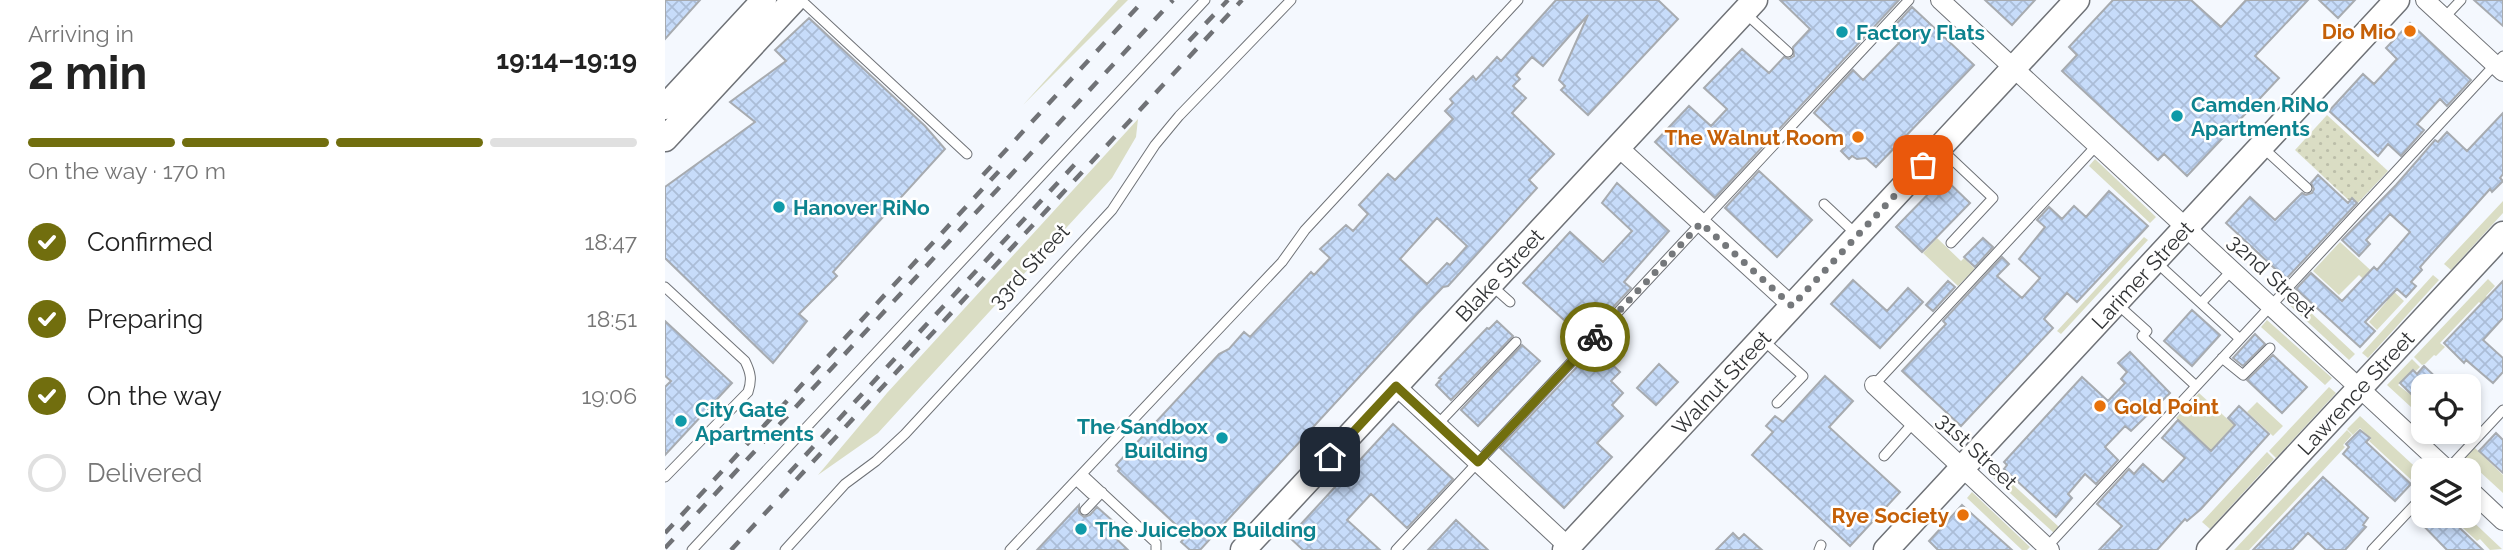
<!DOCTYPE html>
<html lang="en">
<head>
<meta charset="utf-8">
<style>
  body { margin:0; font-family:Raleway,sans-serif; background:#f2f2f2; color:#222; height:100vh; display:flex; flex-direction:column; font-size:26px; white-space:nowrap }
  * { box-sizing:border-box; margin:0 }
  p { font-size:23px; color:#767676 }
  .icon { flex:none; width:38px; height:38px; fill:none; stroke:currentColor; stroke-width:2; stroke-linecap:round; stroke-linejoin:round }
  .map { position:relative; flex:1; overflow:hidden }
  .sheet { display:flex; flex-direction:column; background:#fff; width:665px }
  .sheet>* { flex:none }
  .tools { position:absolute; left:1746px; top:374px; display:grid; gap:14px }
  .tools a { display:grid; place-items:center; width:70px; height:70px; border-radius:14px; background:#fff; box-shadow:0 4px 10px #0003; font-size:35px }
  .pin { position:absolute; display:grid; place-items:center; width:60px; height:60px; color:#fff; margin:-30px; border-radius:14px; box-shadow:0 4px 10px #0006 }
  .courier { position:absolute; display:grid; place-items:center; width:70px; height:70px; margin:-35px; border:5px solid #716e0e; border-radius:50%; background:#fff; color:#222; box-shadow:0 2px 9px #0007 }
  .summary em { font-style:normal; font-weight:700 }
  .summary div { display:flex; flex-direction:column-reverse }
  .summary { display:flex; align-items:center; justify-content:space-between; height:119px; padding:0 28px }
  h1 { font-size:46px; font-weight:700; line-height:52px }
  .bar { display:grid; grid-template-columns:repeat(4,1fr); gap:10px 7px; align-content:center; height:84px; padding:0 28px }
  .bar i { height:9px; border-radius:5px; background:#e0e0e0 }
  .bar .selected { background:#716e0e }
  .bar p { grid-column:span 4 }
  ol { padding:0 28px; list-style:none }
  li { display:flex; align-items:center; gap:21px; height:77px }
  li p { margin-inline-start:auto }
  li .icon { padding:7px; border-radius:50%; background:#716e0e; color:#fff; stroke-width:4 }
  li:last-child { color:#767676 }
  li i { width:38px; height:38px; border:4px solid #e0e0e0; border-radius:50% }
  main { display:flex; flex:1; min-height:0 }
  .map>svg:first-child { display:block }
</style>
</head>
<body>
<main>
<section class="sheet">
<div class="summary"><div><h1>2 min</h1><p>Arriving in</p></div><em>19:14–19:19</em></div>
<div class="bar"><i class="selected"></i><i class="selected"></i><i class="selected"></i><i></i><p>On the way · 170 m</p></div>
<ol>
<li><svg class="icon" aria-label="check" viewBox="0 0 24 24"><path d="M5 12l5 5 9-10"/></svg>Confirmed<p>18:47</p></li>
<li><svg class="icon" aria-label="check" viewBox="0 0 24 24"><path d="M5 12l5 5 9-10"/></svg>Preparing<p>18:51</p></li>
<li><svg class="icon" aria-label="check" viewBox="0 0 24 24"><path d="M5 12l5 5 9-10"/></svg>On the way<p>19:06</p></li>
<li><i></i>Delivered</li>
</ol>
</section>
<div class="map">
<svg width="1838" height="550" viewBox="0 0 1838 550">
  <defs>
    <pattern id="garden-dots" width="8" height="8" patternUnits="userSpaceOnUse" patternTransform="scale(1.75)"><rect width="8" height="8" fill="#daddc4"/><path d="M2 2h.1M6 6h.1" fill="none" stroke="#bcbea9" stroke-width="1.8" stroke-linecap="round"/></pattern>
    <pattern id="building-cross-hatch" width="8" height="8" patternUnits="userSpaceOnUse" patternTransform="scale(1.75)"><rect width="8" height="8" fill="#c7dcfa"/><path d="M0 0l8 8M0 8l8-8" fill="none" stroke="#abbdd7"/></pattern>
  </defs>
  <rect width="100%" height="100%" fill="#f4f8fe"/>
  <path fill="#daddc4" d="M453,0H463L358,105Z
    M473,119L471,137L447,178L213,433L153,475L222,393Z
    M1430,159L1491,217L1485,223L1424,166Z
    M1838,201V213L1786,270L1779,264Z
    M1479,237L1483,240L1396,334L1392,331Z
    M1272,238L1296,261L1299,258L1310,269L1293,286L1258,253Z
    M1675,242L1739,301L1712,330L1704,322L1722,301L1694,275L1674,295L1648,271Z
    M1768,275L1774,280L1703,358L1697,353Z
    M1823,279L1830,286L1821,296L1838,312V318L1835,321L1814,302L1775,343L1780,347L1771,356L1769,355L1760,364L1757,365L1749,357Z
    M1626,294L1690,354L1684,360L1620,301Z
    M1602,320L1667,378L1660,385L1596,327Z
    M1747,359L1755,367L1751,371L1748,369L1733,385L1759,405V419L1722,385Z
    M1664,387L1671,393L1611,458L1604,451Z
    M1534,393L1569,425L1558,437L1562,441L1551,456L1511,418Z
    M1592,402L1618,426L1608,436L1582,412Z
    M1695,416L1759,475V482L1754,487L1704,441L1706,439L1695,428L1688,435L1682,429Z
    M1682,430L1687,435L1678,445L1680,447L1584,550H1569Z
    M1810,448L1838,475V493L1800,458Z
    M1602,452L1609,459L1545,529L1537,522Z
    M1330,468L1394,527L1389,533L1324,474Z
    M1307,492L1365,547L1362,550H1357L1302,498Z
    M1785,516H1802L1837,549L1825,550L1815,539L1812,541Z"/>
  <path fill="url(#garden-dots)" d="M1662,115L1723,171L1690,206L1630,150Z"/>
  <path fill="url(#building-cross-hatch)" stroke="#a7abb0" stroke-width="2" fill-rule="evenodd" d="M0,0H35L0,39Z
    M891,0H993L1013,19L923,115L896,90L900,86L894,80L923,15L878,66L867,57L851,75L855,79L848,86L861,98L847,113L889,154L864,180L872,188L783,286L778,287L753,313L535,550H525L516,542L522,535L453,471L455,469L451,465L554,354L564,349L579,332L585,337L646,272L649,275L665,258L655,249L681,225L688,231L703,214L694,205L723,174L730,180L788,119L780,111L788,103L785,99L808,76L811,80L832,57L836,61ZM772,218L802,246L785,265L782,263L762,284L735,259Z
    M1115,0H1234L1050,198L990,142L1024,106L1046,126L1062,109L1039,88L1077,49L1104,73L1119,57L1124,59L1129,56L1128,47L1145,29Z
    M1320,0H1370L1347,25Z
    M1448,0H1526L1556,27L1581,0H1643L1590,56L1614,78L1522,176L1499,154L1493,160L1397,71L1412,55L1404,47Z
    M1654,0H1690L1673,18Z
    M1809,0H1838V26Z
    M1247,7L1309,65L1211,167L1201,158L1192,159L1187,156L1184,159L1176,151L1180,147L1172,140L1175,137L1149,113L1188,70L1198,80L1234,43L1223,33Z
    M144,18L260,126L280,149L168,272L172,276L134,314L142,321L108,363L0,258V187L90,122L65,102L121,61L110,50Z
    M1745,23L1806,80L1782,106L1775,99L1752,124L1759,130L1736,156L1723,144L1713,156L1664,111L1698,74L1709,84L1732,59L1721,48Z
    M1838,113V174L1835,178L1838,181L1827,192L1825,189L1755,267L1757,270L1746,282L1751,286L1741,297L1732,289L1700,322L1710,331L1695,347L1631,289L1646,273L1677,301L1709,267L1712,270L1745,232L1725,214L1701,240L1705,244L1694,256L1677,240L1731,185L1770,140L1773,142L1782,132L1802,151Z
    M1094,171L1147,220L1112,257L1060,208Z
    M1653,175L1683,203L1687,198L1692,203L1621,279L1561,223L1585,197L1610,220L1637,193L1641,195L1647,193L1649,189L1646,183Z
    M1279,178L1305,203L1257,252L1231,227Z
    M952,183L1004,231L959,282L966,288L919,338L858,283L905,232L938,262L967,231L937,203Z
    M1444,191L1483,226L1412,302L1402,293L1379,319L1388,328L1296,426L1237,371L1281,324L1278,321L1337,257L1344,264L1332,276L1357,298L1375,278L1354,259L1380,227L1372,220L1384,207L1397,219L1409,206L1421,217Z
    M1318,238L1328,247L1310,267L1299,257Z
    M1188,280L1222,311L1243,288L1258,302L1215,348L1166,304Z
    M1283,281L1290,287L1268,311L1261,305Z
    M1838,281V318L1818,340L1838,358V372L1828,383L1801,360L1799,363L1779,343Z
    M1527,310L1555,335L1527,366L1499,341Z
    M0,321L67,383L0,455V387L6,381L0,376Z
    M832,321L848,336L786,400L771,385L776,379L774,378L822,328L824,329Z
    M1590,334L1600,344L1578,366L1568,358Z
    M857,345L875,361L813,426L796,410Z
    M930,348L955,372L946,381L958,393L947,405L958,416L932,443L947,457L899,508L835,448Z
    M1465,352L1505,393L1466,431L1460,426L1440,447L1453,460L1431,484L1420,474L1403,494L1407,498L1391,517L1339,469L1342,465L1339,462L1417,377L1443,401L1460,383L1456,379L1462,372L1453,363Z
    M1608,355L1642,387L1617,413L1582,380Z
    M994,364L1013,382L991,405L972,388Z
    M1759,366L1781,387H1759V400L1749,390L1746,394L1735,383L1748,370L1752,374Z
    M1160,376L1188,401L1164,427L1235,492L1185,546L1087,455L1108,432L1101,426L1110,416L1118,422Z
    M1574,406L1604,434L1536,509L1522,521L1520,519L1492,550H1434L1457,526L1432,504L1464,469L1469,474L1478,464L1498,482L1520,458L1497,438L1513,420L1546,451L1570,425L1563,418Z
    M728,424L788,479L742,528L706,494L682,520L715,550H638L624,537Z
    M1695,430L1705,438L1701,442L1746,484L1730,501L1678,454L1684,447L1681,444Z
    M1831,433L1838,440V473L1814,451Z
    M1658,477L1703,518L1698,525L1701,527L1680,550H1661L1643,533L1627,550H1588Z
    M414,505V513L419,517L425,515L432,507L449,522L442,530L463,550H372Z
    M1297,505L1347,550H1273L1264,541Z
    M1749,516H1782L1818,550H1782Z
    M791,520L823,550H763Z
    M1068,533L1074,539L1079,534L1097,550H1051Z"/>
  <g fill="none" stroke-linecap="round" stroke-linejoin="round">
    <g stroke="#6f7277" stroke-width="11">
      <path id="lane" d="M136,0L302,154
        M1080,13L1123,52
        M1779,18L1796,0
        M1596,146L1642,188
        M1276,149L1328,198L1286,243
        M1159,204L1191,234
        M1491,262L1575,339
        M826,285L845,302
        M0,287L80,361C86,373 87,380 83,392L0,477
        M1536,303L1567,270
        M1452,304L1482,331L1477,336L1531,386
        M1098,340L1138,376L1112,403
        M1557,358L1578,375L1605,348
        M1209,385L1432,145
        M772,425L851,342
        M1219,456L1249,422
        M1782,470L1838,410
        M417,474L491,543V550
        M411,480L426,494L437,492
        M420,510L437,492
        M1380,549L1838,56
        M27,550L540,0
        M120,550L180,484L211,461L240,434L447,210L490,145L514,116L626,0
        M345,550L617,262L640,230L853,0
        M731,550L1244,0
        M1154,550L1156,545
        M1707,550L1759,495"/>
    </g>
    <g stroke="#6f7277" stroke-width="20">
      <path id="street" d="M1275,0L1784,471
        M1760,0L1838,72
        M953,147L1127,306
        M1209,385L1385,550
        M731,386L907,550
        M1804,489L1838,521"/>
    </g>
    <g stroke="#6f7277" stroke-width="27">
      <g id="secondary">
        <path d="M0,107L99,0"/>
        <path d="M0,139L129,0"/>
        <path id="s1" d="M578,550L1090,0"/>
        <path id="s2" d="M900,550L1412,0"/>
        <path id="s3" d="M1221,550L1732,0"/>
        <path id="s4" d="M1544,550L1838,234"/>
      </g>
    </g>
    <use href="#lane" stroke="#fff" stroke-width="9"/>
    <use href="#street" stroke="#fff" stroke-width="18"/>
    <use href="#secondary" stroke="#fff" stroke-width="24"/>
    <path stroke="#707276" stroke-width="4.5" stroke-dasharray="12 12" stroke-linecap="butt" d="M524,41L563,0
      M318,175L479,0
      M124,473L412,162
      M0,533L335,170
      M0,548L508,0
      M66,550L577,0"/>
  </g>
  <g fill="none" stroke-linecap="round" stroke-linejoin="round">
    <path stroke="#75787b" stroke-width="7" stroke-dasharray="0 12.6" d="M930,337L1036,223L1127,306L1258,165"/>
    <path stroke="#716e0e" stroke-width="9" d="M665,457L731,386L813,462L930,337"/>
  </g>
  <g fill="#e8710a" stroke="#fff" stroke-width="2.5">
    <circle cx="1745" cy="31" r="7"/>
    <circle cx="1193" cy="137" r="7"/>
    <circle cx="1435" cy="406" r="7"/>
    <circle cx="1298" cy="515" r="7"/>
  </g>
  <g fill="#0f9aa8" stroke="#fff" stroke-width="2.5">
    <circle cx="1177" cy="32" r="7"/>
    <circle cx="1512" cy="116" r="7"/>
    <circle cx="114" cy="207" r="7"/>
    <circle cx="16" cy="421" r="7"/>
    <circle cx="557" cy="438" r="7"/>
    <circle cx="416" cy="529" r="7"/>
  </g>
  <g text-anchor="middle" dominant-baseline="central" stroke-width="5" stroke-linejoin="round" paint-order="stroke">
    <g font-size="21" font-weight="bold" fill="#c56008" stroke="#fff" text-anchor="end">
      <text x="1731" y="31">Dio Mio</text>
      <text x="1179" y="137">The Walnut Room</text>
      <text x="1449" y="406" text-anchor="start">Gold Point</text>
      <text x="1284" y="515">Rye Society</text>
    </g>
    <g font-size="21" font-weight="bold" fill="#0d838f" stroke="#fff" text-anchor="start">
      <text x="1191" y="32">Factory Flats</text>
      <text x="1526" y="104">Camden RiNo<tspan x="1526" dy="24">Apartments</tspan></text>
      <text x="128" y="207">Hanover RiNo</text>
      <text x="30" y="409">City Gate<tspan x="30" dy="24">Apartments</tspan></text>
      <text x="543" y="426" text-anchor="end">The Sandbox<tspan x="543" dy="24">Building</tspan></text>
      <text x="430" y="529">The Juicebox Building</text>
    </g>
    <g font-size="21" fill="#313335" stroke="#fff">
      <text transform="translate(364 266) rotate(-47)">33rd Street</text>
      <text stroke="none"><textPath href="#s1" startOffset="376">Blake Street</textPath></text>
      <text stroke="none"><textPath href="#s3" startOffset="376">Larimer Street</textPath></text>
      <text transform="translate(1607 276) rotate(43)">32nd Street</text>
      <text stroke="none"><textPath href="#s2" startOffset="229">Walnut Street</textPath></text>
      <text stroke="none"><textPath href="#s4" startOffset="215">Lawrence Street</textPath></text>
      <text transform="translate(1312 451) rotate(43)">31st Street</text>
    </g>
  </g>
</svg>
<div class="tools">
<a><svg class="icon" aria-label="locate" viewBox="0 0 24 24"><circle cx="12" cy="12" r="6"/><path d="M12 2v4M12 18v4M2 12h4M18 12h4"/></svg></a>
<a><svg class="icon" aria-label="layers" viewBox="0 0 24 24"><path d="M12 4l9 5-9 5-9-5zM3 14l9 5 9-5"/></svg></a>
</div>
<div class="pin" style="left:1258px;top:165px;background:#ea580c"><svg class="icon" aria-label="bag" viewBox="0 0 24 24"><path d="M5 8h14l-1 12H6zM9 8a3 3 0 0 1 6 0"/></svg></div>
<div class="pin" style="left:665px;top:457px;background:#1f2937"><svg class="icon" aria-label="home" viewBox="0 0 24 24"><path d="M3 11l9-7 9 7M6 9v11h12V9"/></svg></div>
<div class="courier" style="left:930px;top:337px"><svg class="icon" aria-label="bike" viewBox="0 0 24 24"><circle cx="6" cy="16" r="4"/><circle cx="18" cy="16" r="4"/><path d="M6 16l4-8h5l3 8M10 8l3 8H6M13 5h3"/></svg></div>
</div>
</main>
</body>
</html>
